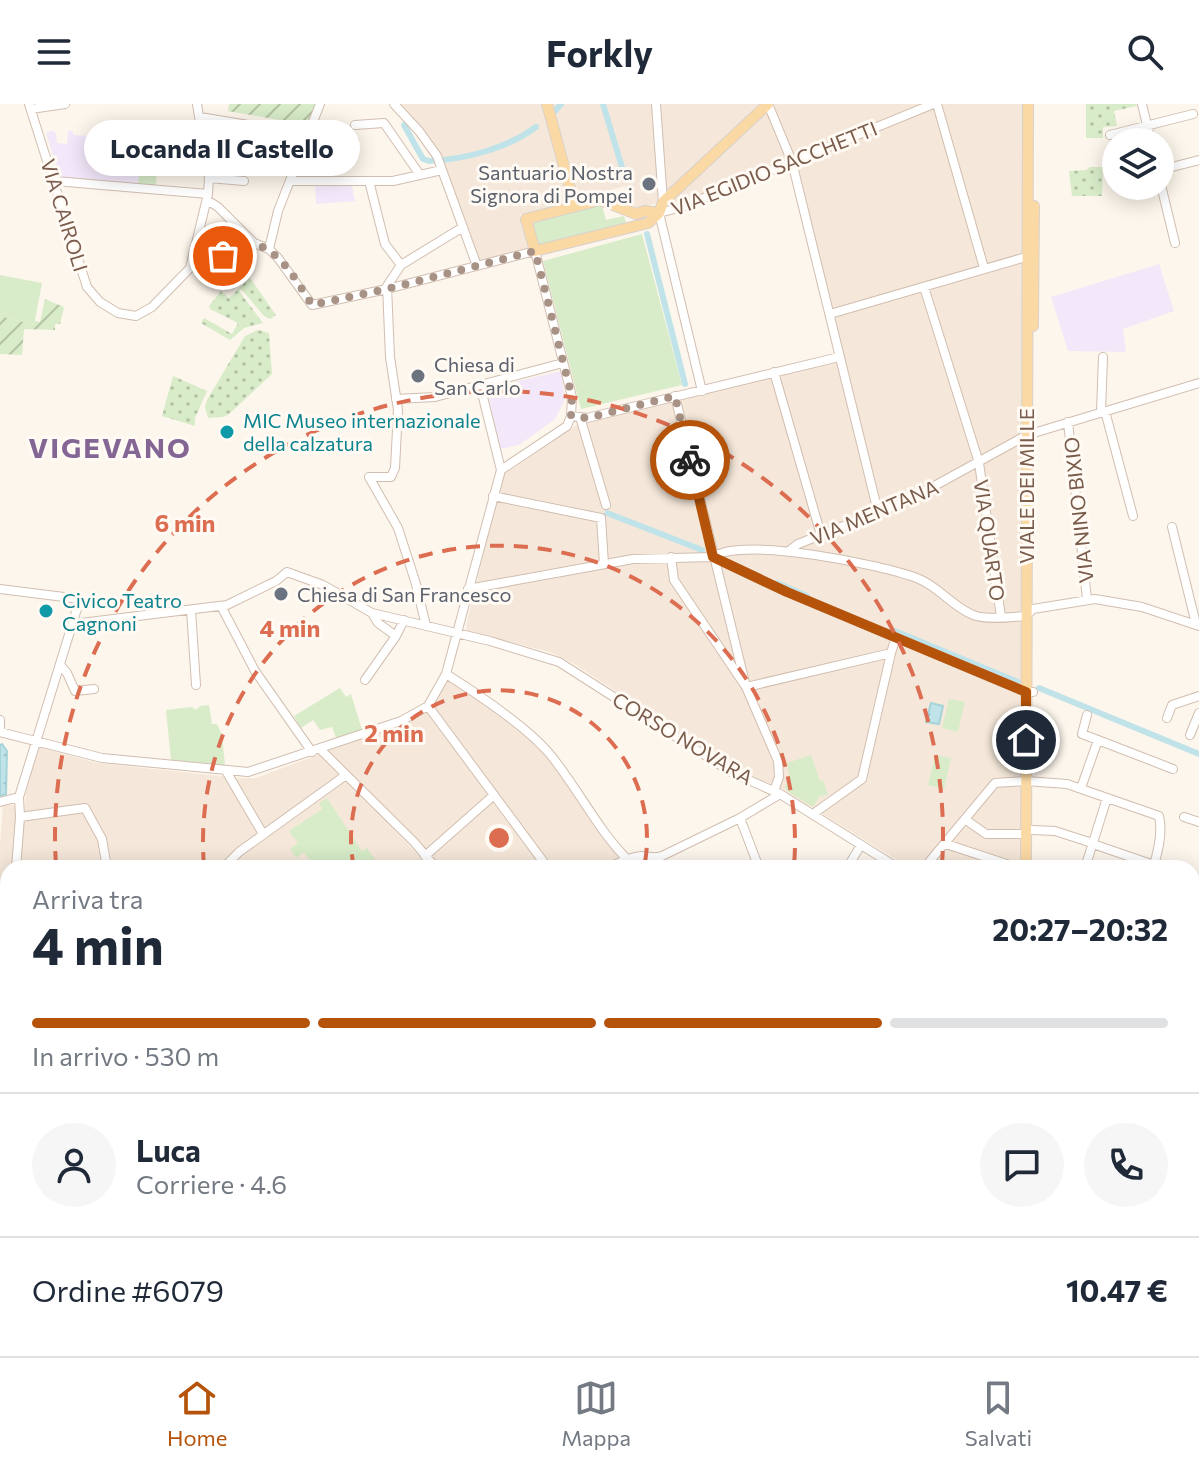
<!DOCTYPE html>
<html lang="it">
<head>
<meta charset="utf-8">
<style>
  body { margin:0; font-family:Commissioner,sans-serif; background:#f6f6f7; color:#1f2937; height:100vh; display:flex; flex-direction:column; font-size:30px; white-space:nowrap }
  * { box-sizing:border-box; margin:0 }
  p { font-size:26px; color:#747a83 }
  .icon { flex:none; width:44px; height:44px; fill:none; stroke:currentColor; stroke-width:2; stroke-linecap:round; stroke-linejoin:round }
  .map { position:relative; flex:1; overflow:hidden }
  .details { position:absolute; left:0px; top:756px; width:1200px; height:496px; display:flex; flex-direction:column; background:#fff; border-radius:24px 24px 0 0; box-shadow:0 4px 20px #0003 }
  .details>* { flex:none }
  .fabs { position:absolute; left:1102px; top:24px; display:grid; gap:16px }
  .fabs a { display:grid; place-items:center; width:72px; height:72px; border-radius:50%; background:#fff; box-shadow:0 4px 20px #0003; font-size:40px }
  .pin { position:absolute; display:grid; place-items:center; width:68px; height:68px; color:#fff; margin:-34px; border:4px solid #fff; border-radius:50%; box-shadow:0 2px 8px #0007 }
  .courier { position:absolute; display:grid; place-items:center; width:80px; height:80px; margin:-40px; border:6px solid #b45309; border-radius:50%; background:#fff; color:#222; box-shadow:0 2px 10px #0007 }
  .bubble { position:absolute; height:56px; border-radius:28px; background:#fff; box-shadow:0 4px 20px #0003; font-size:26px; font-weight:700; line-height:56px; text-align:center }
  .summary em { font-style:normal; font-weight:700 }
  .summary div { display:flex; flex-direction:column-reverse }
  .summary { display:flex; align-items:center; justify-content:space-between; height:136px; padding:0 32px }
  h1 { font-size:52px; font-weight:700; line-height:60px }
  .bar { display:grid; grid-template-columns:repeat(4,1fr); gap:12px 8px; align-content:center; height:96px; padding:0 32px }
  .bar i { height:10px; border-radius:6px; background:#e0e1e3 }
  .bar .on { background:#b45309 }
  .bar p { grid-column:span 4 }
  .line { display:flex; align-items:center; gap:20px; padding:0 32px; border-top:2px solid #e0e1e3 }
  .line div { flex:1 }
  .round { display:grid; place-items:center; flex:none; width:84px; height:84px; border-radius:42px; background:#f6f6f7 }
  header { display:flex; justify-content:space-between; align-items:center; height:104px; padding:0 32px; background:#fff; font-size:36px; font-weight:700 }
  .tab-bar { display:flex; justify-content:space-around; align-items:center; height:112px; border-top:2px solid #e0e1e3; background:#fff; font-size:22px; color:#747a83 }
  .tab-bar a { display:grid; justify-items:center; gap:4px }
  .tab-bar .on { color:#b45309 }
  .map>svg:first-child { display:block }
</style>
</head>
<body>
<header><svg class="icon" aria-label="menu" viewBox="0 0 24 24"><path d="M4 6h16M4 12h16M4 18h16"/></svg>Forkly<svg class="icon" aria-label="search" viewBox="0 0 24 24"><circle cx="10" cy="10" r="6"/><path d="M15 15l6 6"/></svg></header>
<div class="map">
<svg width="1199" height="1252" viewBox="0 0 1199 1252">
  <defs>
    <pattern id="grass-dots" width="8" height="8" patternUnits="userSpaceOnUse" patternTransform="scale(2)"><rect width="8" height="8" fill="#d8ecc9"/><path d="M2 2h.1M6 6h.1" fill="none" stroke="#b4c2a5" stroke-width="1.8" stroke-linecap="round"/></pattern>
    <pattern id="garden-furrows" width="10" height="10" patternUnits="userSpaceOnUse" patternTransform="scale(2)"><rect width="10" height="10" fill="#d8ecc9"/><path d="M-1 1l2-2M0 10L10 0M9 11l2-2" fill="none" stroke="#b4c2a5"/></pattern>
    <pattern id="water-ripples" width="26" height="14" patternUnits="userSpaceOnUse" patternTransform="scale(2)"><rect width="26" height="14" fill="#bfe3e8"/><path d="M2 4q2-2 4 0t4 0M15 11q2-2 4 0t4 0" fill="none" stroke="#a0bbbe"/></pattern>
  </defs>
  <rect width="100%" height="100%" fill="#fdf6ec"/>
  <path fill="#f5e8da" d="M397,0H543L568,98L520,111L528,145L479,157L439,50Z
    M553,0H759L655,100L633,104L625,82L580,95Z
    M774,0H1025L1023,764H910L785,687L728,660L571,558L552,549L493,533L466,530L467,517L503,371L575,322L844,254L793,53L676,102L672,96Z
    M446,570L463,581L548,648L626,754L653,755L655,764H436L320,645L427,602Z
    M38,643L97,659L239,674H256L320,650L352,680L430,764H19L26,689Z
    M3,700L17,702L12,764H8L6,864L8,870V1161L0,1222V741Z
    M9,1244H414L406,1252H8Z"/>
  <path fill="#f3e8fa" d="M52,26L56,29L57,39L67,40L68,27H73V31L162,37V49H140L138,81L60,74L46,29Z
    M315,78H351L355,97L316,100Z
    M1159,160L1174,207L1123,225L1126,248L1068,247L1051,193Z
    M561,267L565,295L555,315L519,341L500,345L488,292L493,283Z"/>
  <path fill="url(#grass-dots)" d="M1086,0H1136L1137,2L1114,7L1117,22L1103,23V34H1086Z
    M1090,63H1103L1102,92H1072L1069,67L1086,66Z
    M250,174L276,211L270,215L264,212L241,185L239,187L263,219L244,224L230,236L201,219L204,214L232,230L238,219L210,205L209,202L221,187L229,194Z
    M258,226L269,229L272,270L229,310L223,313L208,314L205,303L207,296L245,232Z
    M173,272L207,287L195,314V322L162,312Z
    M535,1244H610V1252H547Z
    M687,1244H699L700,1252H617L618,1249L687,1246Z"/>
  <path fill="#d8ecc9" d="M140,49L158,50L156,81H138Z
    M601,98L606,116L624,112L627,121L537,143L529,117Z
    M642,130L682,281L581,305L543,157Z
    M0,171L42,179L34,221L0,212Z
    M340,584L346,593L351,590L362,626L336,634L332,623L320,626L313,616L301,624L294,612Z
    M949,595L965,598L958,628L942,624Z
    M209,601L212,620H217L222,631L225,661L171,656L166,606L192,603L196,606L200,602Z
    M811,651L820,677L823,676L828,690L819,693L813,703L787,687L785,683L790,674L787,659Z
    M935,651L951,654L944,685L928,681Z
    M327,694L362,747L367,744L381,764H315L304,748L296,754L290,745L298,739L289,727L322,705L319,699Z
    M79,1244H137L154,1248L155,1244H182L181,1252H78Z"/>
  <path fill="url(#garden-furrows)" d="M229,0H316L301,39L282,36L285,17L228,7Z
    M45,195L64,203L60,220H55V226L24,225L22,251L0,250V212L34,221L35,217L40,218Z"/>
  <path fill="url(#water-ripples)" stroke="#a5d3da" stroke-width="2" d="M931,599L943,602L939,620L926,618Z
    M2,640L7,647L6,690L0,692V641Z"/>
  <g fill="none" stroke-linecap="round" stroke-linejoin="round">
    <path stroke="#bfe3e8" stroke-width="6" d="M603,0L624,70
      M555,7L561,0
      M404,21L423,55L429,57C466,55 506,45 536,23
      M647,130L685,280
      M607,409L702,446
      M777,479L807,492
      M895,527L1018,578
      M1039,584L1199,650"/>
    <g stroke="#d1beb0" stroke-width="10">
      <path id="minor" d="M29,0L87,183L100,198L118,209L136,212L152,203L190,164L208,90L209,74L197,0
        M394,0L419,27L437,52L477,162
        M656,0L663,98
        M768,0L792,58L878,408
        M937,0L984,164
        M1142,0L1151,38
        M31,5L65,0
        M200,13L254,22
        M355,21L384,19L420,71
        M308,31L354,37
        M1110,31L1193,10
        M166,38H204
        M1160,66L1199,56
        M209,74L244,77
        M55,77L208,90
        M290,77H393L442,66
        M369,77L385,140L401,161
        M1160,77L1175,139
        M269,145L278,107L320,0
        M190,164L217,156L254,139
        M924,183L979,359L1001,513
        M830,210L1026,153
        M774,268L821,431
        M480,281L501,366
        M702,287L659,109L682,103L933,0
        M675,292L746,583L778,657L779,673L774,687
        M396,295L435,293L563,259
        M1105,307L1133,412
        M1101,308L1103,253
        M571,312L587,314L839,253
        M580,313L606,401
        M1068,318L1087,495
        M369,373H391L395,364L398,306L390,253L387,182L401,161L463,123
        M369,373L398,424L416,480L426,522
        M493,392L601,414L604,460
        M1172,423L1196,520
        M789,447L798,440L907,397L1027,331L1199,279
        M671,453L674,476L746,583L891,549L896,533
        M713,453C743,432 884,461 919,475C939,483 955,505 976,512C991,516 1011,513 1026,512L1033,505L1095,495L1142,503L1199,522
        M0,485L80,495L19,693L20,713L16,764
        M468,485L633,455L713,453L787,488L1026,588H1033
        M221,502L255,567L312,648
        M191,506L196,581
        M372,509L378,519L396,532
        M73,520L227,501L276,477L287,468L323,481L372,509L490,537L559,558L731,668L780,690L898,764
        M60,561L67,569L75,587L94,585
        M446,570C476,589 526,622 549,649C577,683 596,723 626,754
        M365,576L396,532L404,516
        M428,602L548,764
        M1087,611L1082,630L1098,636
        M1167,614L1172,601L1199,592
        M0,616V628
        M0,628L102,654L248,668L401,617L428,602L446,570L501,366L567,322L571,312L572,293L535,147L387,185L312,201L278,154L269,145L254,139L218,103L207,96
        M1190,631L1199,609
        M320,645L414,738L436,764
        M226,667L263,730
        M1081,684L1098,636L1173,665
        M0,698L19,693
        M813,710L862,675L891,549
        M20,713L85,704L102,735L107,764
        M1184,713L1199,718
        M740,714L759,764
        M966,716L986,730H1026
        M1032,726L1055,727L1089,738
        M946,740L1019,764
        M1093,740L1154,761
        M425,752L494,691
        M223,764L239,748L346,671
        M608,764C619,759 628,753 641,752C650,752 653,755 662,752L740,714L780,690
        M847,764L861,741
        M924,764L995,679L1026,677L1067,680L1159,712C1163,729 1158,748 1153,764
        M1085,764L1107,694
        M1192,871L1199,873
        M1192,927L1199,923
        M0,968L8,970
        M1192,1027L1199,1024
        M0,1030L8,1031
        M0,1143L8,1144
        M1192,1162L1199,1157
        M528,1244L541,1252
        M794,1244L797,1252
        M905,1244L907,1252
        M1121,1244L1124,1252
        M2,1252L8,1205
        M273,1252L274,1244
        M378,1252L379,1244
        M414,1252L421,1244
        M422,1252L429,1244
        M614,1252L615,1244
        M973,1252V1244
        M1011,1252L1016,1244
        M1195,1252L1199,1250"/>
    </g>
    <g stroke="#dad1cd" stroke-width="12">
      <path id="major" d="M547,0L575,102
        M659,109L645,107L636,110L600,96L526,115L535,147L648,119L659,109L663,98L768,0
        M1033,222L1034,102
        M1026,764L1028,0
        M1192,1139L1199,1150"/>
    </g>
    <use href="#minor" stroke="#fff" stroke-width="8"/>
    <use href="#major" stroke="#fbd9a5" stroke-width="10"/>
  </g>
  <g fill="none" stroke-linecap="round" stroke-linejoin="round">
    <path stroke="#a89285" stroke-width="8" stroke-dasharray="0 14.4" d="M223,152L254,139C282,149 296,176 312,201L387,185L535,147L572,293L571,312L587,314L675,292L690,356"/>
    <path stroke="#b45309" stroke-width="10" d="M690,356L713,453L787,488L1026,588V636"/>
  </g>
  <g fill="none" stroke="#dc6d51" stroke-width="4" stroke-dasharray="14 10">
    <path d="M354 764A148 148 0 1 1 644 764"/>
    <path d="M204 762A296 296 0 1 1 794 762"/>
    <path d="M56 761A444 444 0 1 1 942 761"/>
  </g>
  <g fill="#6b7280" stroke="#fffaf3" stroke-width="3">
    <circle cx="649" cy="80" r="8"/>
    <circle cx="418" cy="272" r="8"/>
    <circle cx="281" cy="490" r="8"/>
  </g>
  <g fill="#0f9aa8" stroke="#fffaf3" stroke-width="3">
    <circle cx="227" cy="328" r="8"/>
    <circle cx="46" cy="507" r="8"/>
  </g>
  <g text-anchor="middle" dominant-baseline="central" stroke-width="6" stroke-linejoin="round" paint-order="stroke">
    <g font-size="20" fill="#7a5c4d" stroke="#fffaf3">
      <text transform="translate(774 64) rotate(-22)">VIA EGIDIO SACCHETTI</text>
      <text transform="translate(65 111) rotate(73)">VIA CAIROLI</text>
      <text transform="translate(1026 382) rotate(-90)">VIALE DEI MILLE</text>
      <text transform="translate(1078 406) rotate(-96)">VIA NINO BIXIO</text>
      <text transform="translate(874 408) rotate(-23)">VIA MENTANA</text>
      <text transform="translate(990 436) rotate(82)">VIA QUARTO</text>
      <text transform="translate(683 634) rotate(31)">CORSO NOVARA</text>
    </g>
    <g font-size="20" fill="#5b616d" stroke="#fffaf3" text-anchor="start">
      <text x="633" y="68" text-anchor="end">Santuario Nostra<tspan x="633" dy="23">Signora di Pompei</tspan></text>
      <text x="434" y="260">Chiesa di<tspan x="434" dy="23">San Carlo</tspan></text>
      <text x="297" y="490">Chiesa di San Francesco</text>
    </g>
    <g font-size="20" fill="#0d838f" stroke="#fffaf3" text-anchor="start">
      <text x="243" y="316">MIC Museo internazionale<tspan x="243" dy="23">della calzatura</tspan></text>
      <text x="62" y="496">Civico Teatro<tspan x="62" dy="23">Cagnoni</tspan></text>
    </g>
    <g font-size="28" font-weight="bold" letter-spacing="2" fill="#846695" stroke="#fffaf3">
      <text x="110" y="343">VIGEVANO</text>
    </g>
  </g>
  <circle cx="499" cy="734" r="12" fill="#dc6d51" stroke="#fffaf3" stroke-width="4"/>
  <g font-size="24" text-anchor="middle" font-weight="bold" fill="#dc6d51" stroke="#fffaf3" stroke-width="6" stroke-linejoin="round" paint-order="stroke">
    <text x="185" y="428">6 min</text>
    <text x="290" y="533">4 min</text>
    <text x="394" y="638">2 min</text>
  </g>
</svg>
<div class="fabs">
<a><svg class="icon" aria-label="layers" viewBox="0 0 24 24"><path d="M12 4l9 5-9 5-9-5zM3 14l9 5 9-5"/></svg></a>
</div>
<div class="pin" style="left:223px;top:152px;background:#ea580c"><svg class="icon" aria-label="bag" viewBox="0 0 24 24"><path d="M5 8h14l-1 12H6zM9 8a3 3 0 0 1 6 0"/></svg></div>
<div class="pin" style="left:1026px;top:636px;background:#1f2937"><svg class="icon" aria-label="home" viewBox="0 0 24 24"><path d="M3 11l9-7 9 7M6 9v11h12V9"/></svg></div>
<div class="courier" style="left:690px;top:356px"><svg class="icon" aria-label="bike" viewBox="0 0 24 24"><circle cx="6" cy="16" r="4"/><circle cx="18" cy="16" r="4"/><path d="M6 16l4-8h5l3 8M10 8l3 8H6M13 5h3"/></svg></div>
<div class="bubble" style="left:84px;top:16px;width:276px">Locanda Il Castello</div>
<section class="details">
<div class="summary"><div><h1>4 min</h1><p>Arriva tra</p></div><em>20:27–20:32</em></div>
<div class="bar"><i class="on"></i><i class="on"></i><i class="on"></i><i></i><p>In arrivo · 530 m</p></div>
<div class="line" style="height:144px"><a class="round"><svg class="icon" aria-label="person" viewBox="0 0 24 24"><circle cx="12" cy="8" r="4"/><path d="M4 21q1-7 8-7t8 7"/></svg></a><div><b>Luca</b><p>Corriere · 4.6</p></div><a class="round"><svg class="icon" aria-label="chat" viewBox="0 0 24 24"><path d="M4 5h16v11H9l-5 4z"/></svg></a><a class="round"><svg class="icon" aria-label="phone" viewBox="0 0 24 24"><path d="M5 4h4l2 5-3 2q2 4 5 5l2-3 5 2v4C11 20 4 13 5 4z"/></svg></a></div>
<div class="line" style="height:104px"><div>Ordine #6079</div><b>10.47 €</b></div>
</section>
</div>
<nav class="tab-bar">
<a class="on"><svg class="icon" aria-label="home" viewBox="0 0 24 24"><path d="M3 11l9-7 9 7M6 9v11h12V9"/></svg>Home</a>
<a><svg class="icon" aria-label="map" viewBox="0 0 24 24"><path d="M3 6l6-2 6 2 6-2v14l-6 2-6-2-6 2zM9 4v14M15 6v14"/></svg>Mappa</a>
<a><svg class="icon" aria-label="saved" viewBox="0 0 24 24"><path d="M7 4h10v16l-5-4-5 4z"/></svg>Salvati</a>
</nav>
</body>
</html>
